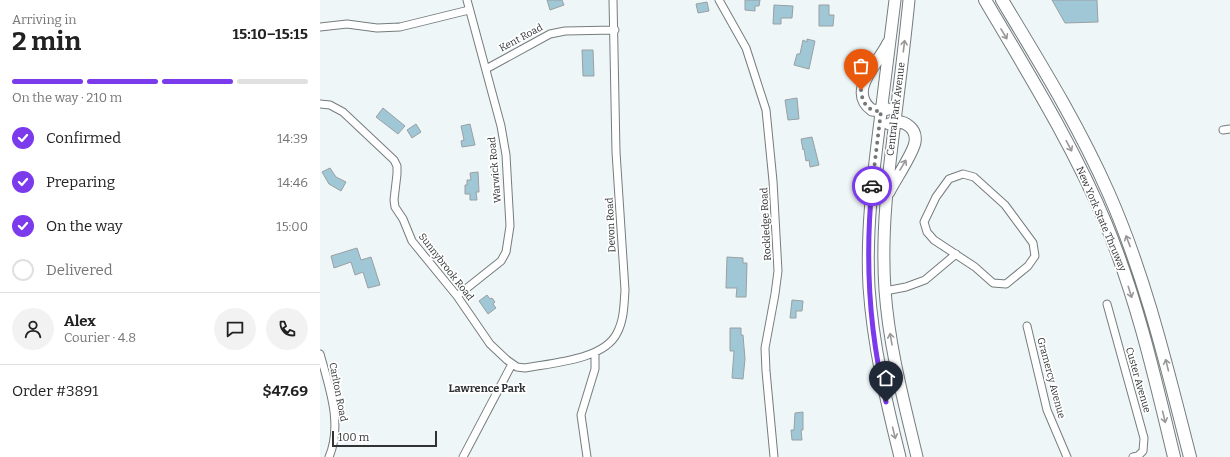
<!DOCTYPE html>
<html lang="en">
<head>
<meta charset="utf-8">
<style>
  body { margin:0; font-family:Bitter,serif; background:#f2f2f2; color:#222; height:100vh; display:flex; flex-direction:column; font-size:15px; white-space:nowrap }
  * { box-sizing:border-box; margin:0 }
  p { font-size:13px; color:#767676 }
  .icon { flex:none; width:22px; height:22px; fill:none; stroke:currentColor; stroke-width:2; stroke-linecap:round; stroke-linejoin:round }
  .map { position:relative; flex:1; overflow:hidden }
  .side { display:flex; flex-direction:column; background:#fff; width:320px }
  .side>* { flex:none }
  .scale { position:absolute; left:12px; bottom:10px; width:105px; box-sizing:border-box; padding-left:4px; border:2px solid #303233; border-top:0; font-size:11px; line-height:14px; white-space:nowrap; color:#303233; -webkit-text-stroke:3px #fff; paint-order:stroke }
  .pin { position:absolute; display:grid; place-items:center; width:34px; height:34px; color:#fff; margin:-41px -17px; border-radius:50% 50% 50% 0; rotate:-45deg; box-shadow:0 0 4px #0007 }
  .pin .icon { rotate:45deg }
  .courier { position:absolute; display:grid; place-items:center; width:40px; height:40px; margin:-20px; border:3px solid #7c3aed; border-radius:50%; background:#fff; color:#222; box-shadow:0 1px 5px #0007 }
  .headline em { font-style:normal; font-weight:700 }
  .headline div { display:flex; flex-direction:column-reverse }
  .headline { display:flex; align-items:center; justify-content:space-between; height:68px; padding:0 12px }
  h1 { font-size:26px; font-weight:700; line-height:30px }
  .bar { display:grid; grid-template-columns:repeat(4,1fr); gap:6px 4px; align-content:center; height:48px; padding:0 12px }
  .bar i { height:5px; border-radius:3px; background:#e0e0e0 }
  .bar .on { background:#7c3aed }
  .bar p { grid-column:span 4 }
  .line { display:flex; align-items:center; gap:10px; padding:0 12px; border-top:1px solid #e0e0e0 }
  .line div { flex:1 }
  .round { display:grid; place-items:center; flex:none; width:42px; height:42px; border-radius:21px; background:#f2f2f2 }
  ol { padding:0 12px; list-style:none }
  li { display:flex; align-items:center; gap:12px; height:44px }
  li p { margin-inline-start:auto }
  li .icon { padding:4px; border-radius:50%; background:#7c3aed; color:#fff; stroke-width:4 }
  li:last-child { color:#767676 }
  li i { width:22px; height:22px; border:2px solid #e0e0e0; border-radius:50% }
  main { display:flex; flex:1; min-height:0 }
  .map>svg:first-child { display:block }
</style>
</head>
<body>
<main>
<section class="side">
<div class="headline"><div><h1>2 min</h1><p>Arriving in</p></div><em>15:10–15:15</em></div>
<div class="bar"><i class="on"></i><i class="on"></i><i class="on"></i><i></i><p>On the way · 210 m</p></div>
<ol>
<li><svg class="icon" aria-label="check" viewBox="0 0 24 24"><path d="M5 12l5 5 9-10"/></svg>Confirmed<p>14:39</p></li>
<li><svg class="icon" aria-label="check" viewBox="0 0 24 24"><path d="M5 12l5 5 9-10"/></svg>Preparing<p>14:46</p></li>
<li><svg class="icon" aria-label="check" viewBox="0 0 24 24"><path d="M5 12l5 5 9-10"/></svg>On the way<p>15:00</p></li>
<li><i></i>Delivered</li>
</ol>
<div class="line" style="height:72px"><a class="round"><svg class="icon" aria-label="person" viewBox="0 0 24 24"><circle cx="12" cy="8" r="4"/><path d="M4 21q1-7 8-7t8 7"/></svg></a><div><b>Alex</b><p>Courier · 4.8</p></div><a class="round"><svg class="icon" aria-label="chat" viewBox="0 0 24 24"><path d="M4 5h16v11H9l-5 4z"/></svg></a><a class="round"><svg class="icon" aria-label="phone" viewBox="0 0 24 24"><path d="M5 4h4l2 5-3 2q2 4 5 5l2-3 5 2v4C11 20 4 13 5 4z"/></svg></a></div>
<div class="line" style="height:52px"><div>Order #3891</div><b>$47.69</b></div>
</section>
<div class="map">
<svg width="910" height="457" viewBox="0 0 910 457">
  <rect width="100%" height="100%" fill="#eff6f8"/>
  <path fill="#a0c7d6" stroke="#9aa0a2" d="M227,0H242L244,5L230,10Z
    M425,0H440L439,6H435V11L425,10Z
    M732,0H777L778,22L745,23Z
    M387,2L389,11L378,13L376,4Z
    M454,5L473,6L472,18H461V24H453Z
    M499,5H509V15H514L513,26H499Z
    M487,39L495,41L489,69L474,65L477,54H480L483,40L487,42Z
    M262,50H273L274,76H263Z
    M477,98L479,119L468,120L465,100Z
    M63,108L85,126L78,134L56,117Z
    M96,124L101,132L92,138L87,130Z
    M150,124L155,145L142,147L141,141L144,140L141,126Z
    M492,137L499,165L490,167L489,160L486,161L484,149L483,150L481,139Z
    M10,168L16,177L26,182L21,191L9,184L2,172Z
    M158,172L159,192H156L157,200H150V194H145V185H147V180H151L150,173Z
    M37,248L41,260L51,257L60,285L48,288L43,272L35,275L31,262L14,268L11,256Z
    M407,257L423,258V263H427L426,297H416L417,288H406Z
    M167,295L170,299L172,298L175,302L173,304L176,308L168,314L159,301Z
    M472,300L483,301L482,311H476V318H470Z
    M410,328H421V335H423L425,359L423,379L412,378L414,351H410Z
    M483,412V430H481L482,440H472L471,430H474L475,413Z"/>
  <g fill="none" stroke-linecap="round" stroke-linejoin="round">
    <g stroke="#767c7e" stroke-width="9">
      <path id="street" d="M399,0L426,48L446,110L453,181L458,271L455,294L445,348L446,371L454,457
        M0,27L27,24L57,28L80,27L149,10
        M166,69L230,34L245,31L295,30
        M0,104L10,105L23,112L74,160L77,166V174L74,200L75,207L83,219L92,241L137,296L170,344L187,360L197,367L205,368C231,363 284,360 297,333C304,320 304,305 305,290L296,152L293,0
        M903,130L910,129
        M643,174L654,177L685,205L713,243L715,256L708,266L686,284L673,283L655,267L614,240L607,232L604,222L616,197L629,179Z
        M565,291L586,287L605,280L636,254
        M137,296L181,261L186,252L190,226L186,155L181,126L147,0
        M787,304L824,438L823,451L818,456L813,457
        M707,326L727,410L747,457
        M0,354C9,387 23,424 9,457
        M143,457L192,364
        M267,457L261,415L275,369V353"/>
    </g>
    <g stroke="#767c7e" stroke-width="13">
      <path id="primary" d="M575,0C570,40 565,80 560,121C553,176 546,231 549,287C553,345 566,401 580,457
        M589,0C585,40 580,81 575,121C568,177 561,233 565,290C569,347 584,402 597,457
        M568,43C559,63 526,91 552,110L561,111L568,109
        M569,124C576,121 583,121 589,126C594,130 596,136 595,142C594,152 575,180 569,192"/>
    </g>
    <g stroke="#767c7e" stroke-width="14">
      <path id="highway" d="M665,0C708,73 753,145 786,224C817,299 835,378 854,457
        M682,0C720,63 759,126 789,194C826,278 847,368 870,457"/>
    </g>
    <use href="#street" stroke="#fff" stroke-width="7"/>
    <use href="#primary" stroke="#fff" stroke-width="11"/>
    <use href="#highway" stroke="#fff" stroke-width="12"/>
  </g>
  <defs><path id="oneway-shaft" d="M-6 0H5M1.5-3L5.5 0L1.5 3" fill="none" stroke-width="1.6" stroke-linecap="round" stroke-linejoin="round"/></defs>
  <g stroke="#989899">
    <use href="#oneway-shaft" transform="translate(684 34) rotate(59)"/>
    <use href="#oneway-shaft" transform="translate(584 46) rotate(-83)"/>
    <use href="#oneway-shaft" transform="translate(749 146) rotate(62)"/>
    <use href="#oneway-shaft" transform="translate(583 165) rotate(-59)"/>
    <use href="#oneway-shaft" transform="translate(808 241) rotate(-111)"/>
    <use href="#oneway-shaft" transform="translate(810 292) rotate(72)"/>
    <use href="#oneway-shaft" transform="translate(571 339) rotate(-100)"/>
    <use href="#oneway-shaft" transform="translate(847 365) rotate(-104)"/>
    <use href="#oneway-shaft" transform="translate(844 417) rotate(76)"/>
    <use href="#oneway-shaft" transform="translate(574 433) rotate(76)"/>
  </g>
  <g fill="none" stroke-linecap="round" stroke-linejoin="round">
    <path stroke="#737778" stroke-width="4" stroke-dasharray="0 7.2" d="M541,90C542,103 548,112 561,111L552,186"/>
    <path stroke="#7c3aed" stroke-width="5" d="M552,186C545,259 549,332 566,402"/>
  </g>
  <g text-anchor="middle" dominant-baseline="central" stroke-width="3.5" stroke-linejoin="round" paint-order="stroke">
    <g font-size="10" fill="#303233" stroke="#fff">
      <text transform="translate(201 38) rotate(-28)">Kent Road</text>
      <text transform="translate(576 109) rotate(-83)">Central Park Avenue</text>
      <text transform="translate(175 170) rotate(-95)">Warwick Road</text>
      <text transform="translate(781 219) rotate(67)">New York State Thruway</text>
      <text transform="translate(446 224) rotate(-93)">Rockledge Road</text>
      <text transform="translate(291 225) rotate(-93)">Devon Road</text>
      <text transform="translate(126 267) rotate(52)">Sunnybrook Road</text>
      <text transform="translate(731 378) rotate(75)">Gramercy Avenue</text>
      <text transform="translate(818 380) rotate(74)">Custer Avenue</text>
      <text transform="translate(18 392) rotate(79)">Carlton Road</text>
    </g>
    <g font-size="11" font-weight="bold" fill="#303233" stroke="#fff">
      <text x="167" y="388">Lawrence Park</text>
    </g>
  </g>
</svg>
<div class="scale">100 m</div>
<div class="pin" style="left:541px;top:90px;background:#ea580c"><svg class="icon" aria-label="bag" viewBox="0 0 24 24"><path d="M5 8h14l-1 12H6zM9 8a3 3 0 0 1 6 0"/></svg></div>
<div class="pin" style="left:566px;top:402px;background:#1f2937"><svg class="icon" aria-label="home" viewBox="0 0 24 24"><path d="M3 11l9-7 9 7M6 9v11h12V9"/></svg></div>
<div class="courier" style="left:552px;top:186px"><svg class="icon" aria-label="car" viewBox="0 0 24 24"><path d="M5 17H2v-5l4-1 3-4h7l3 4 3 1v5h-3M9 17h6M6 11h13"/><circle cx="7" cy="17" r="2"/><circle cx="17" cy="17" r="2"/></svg></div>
</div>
</main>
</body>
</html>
